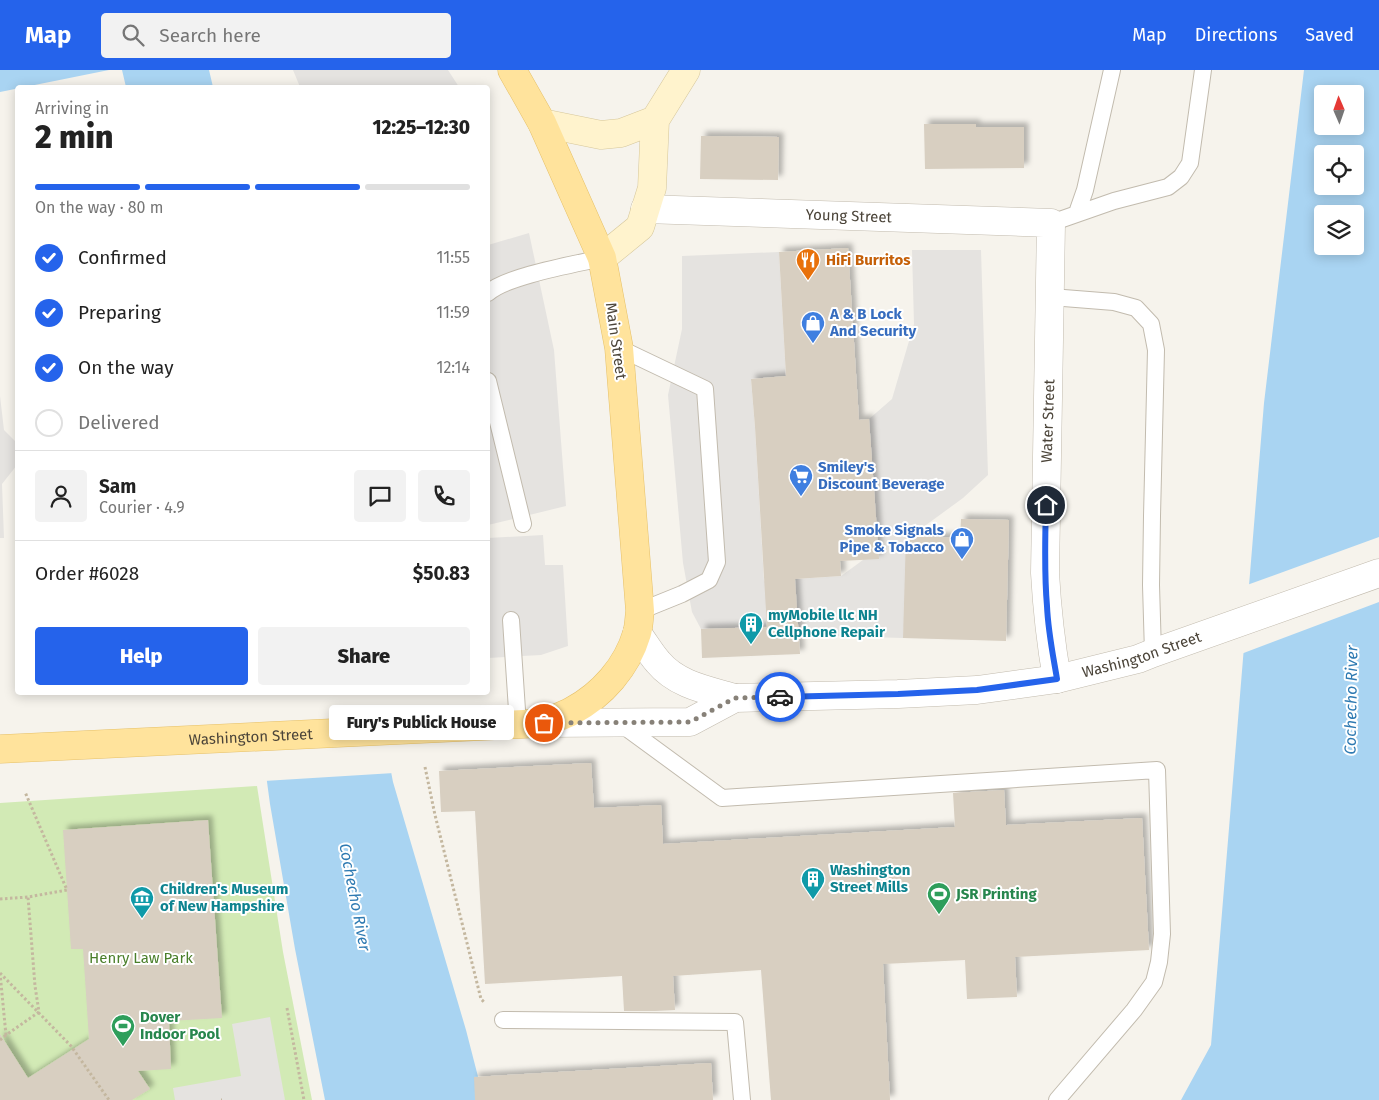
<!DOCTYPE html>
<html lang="en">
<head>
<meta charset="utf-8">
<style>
  body { margin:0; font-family:"Fira Sans",sans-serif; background:#f2f2f2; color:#222; height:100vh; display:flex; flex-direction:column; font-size:19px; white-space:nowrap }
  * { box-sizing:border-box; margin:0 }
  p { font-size:16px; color:#767676 }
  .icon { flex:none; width:28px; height:28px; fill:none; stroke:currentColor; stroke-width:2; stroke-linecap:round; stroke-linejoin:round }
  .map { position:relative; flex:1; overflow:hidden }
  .side { position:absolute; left:15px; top:15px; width:475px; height:610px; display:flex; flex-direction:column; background:#fff; border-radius:5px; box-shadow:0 2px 12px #0003 }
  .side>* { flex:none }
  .needle { width:32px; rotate:358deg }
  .buttons { position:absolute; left:1314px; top:15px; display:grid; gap:10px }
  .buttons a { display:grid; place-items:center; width:50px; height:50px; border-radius:5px; background:#fff; box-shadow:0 2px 12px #0003; font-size:25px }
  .pin { position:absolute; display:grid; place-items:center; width:42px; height:42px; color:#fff; margin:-21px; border:2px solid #fff; border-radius:50%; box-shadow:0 1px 5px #0007 }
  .courier { position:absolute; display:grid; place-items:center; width:50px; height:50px; margin:-25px; border:4px solid #2563eb; border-radius:50%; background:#fff; color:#222; box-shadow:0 1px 6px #0007 }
  .bubble { position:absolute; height:35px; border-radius:5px; background:#fff; box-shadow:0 2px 12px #0003; font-size:16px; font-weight:800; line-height:35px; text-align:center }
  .headline em { font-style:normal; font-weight:800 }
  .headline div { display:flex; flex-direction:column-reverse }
  .headline { display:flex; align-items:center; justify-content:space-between; height:85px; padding:0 20px }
  h1 { font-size:32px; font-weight:800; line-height:38px }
  .bar { display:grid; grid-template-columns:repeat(4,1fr); gap:8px 5px; align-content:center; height:60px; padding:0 20px }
  .bar i { height:6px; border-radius:4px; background:#e0e0e0 }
  .bar .selected { background:#2563eb }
  .bar p { grid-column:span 4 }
  .line { display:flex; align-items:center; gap:12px; padding:0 20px; border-top:1px solid #e0e0e0 }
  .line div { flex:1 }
  .round { display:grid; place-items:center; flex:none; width:52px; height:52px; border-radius:5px; background:#f2f2f2 }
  ol { padding:0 20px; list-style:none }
  li { display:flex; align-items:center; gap:15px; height:55px }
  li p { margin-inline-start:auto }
  li .icon { padding:5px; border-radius:50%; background:#2563eb; color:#fff; stroke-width:4 }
  li:last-child { color:#767676 }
  li i { width:28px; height:28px; border:2px solid #e0e0e0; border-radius:50% }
  .primary-button { display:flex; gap:10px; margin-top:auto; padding:10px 20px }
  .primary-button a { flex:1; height:58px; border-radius:5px; background:#2563eb; color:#fff; font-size:20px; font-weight:800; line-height:58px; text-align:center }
  .primary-button a+a { background:#f2f2f2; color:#222 }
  header { display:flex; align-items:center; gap:30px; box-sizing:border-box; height:70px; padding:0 25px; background:#2563eb; color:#fff }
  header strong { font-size:24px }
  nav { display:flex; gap:28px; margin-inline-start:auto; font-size:18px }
  .search { width:350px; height:45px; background:#f2f2f2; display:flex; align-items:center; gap:12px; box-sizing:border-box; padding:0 18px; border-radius:5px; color:#767676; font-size:19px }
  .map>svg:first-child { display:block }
</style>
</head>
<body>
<header>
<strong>Map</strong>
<div class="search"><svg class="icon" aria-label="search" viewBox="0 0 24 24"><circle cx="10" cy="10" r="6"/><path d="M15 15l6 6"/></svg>Search here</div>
<nav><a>Map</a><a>Directions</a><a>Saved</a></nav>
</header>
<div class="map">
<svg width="1379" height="1030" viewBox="0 0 1379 1030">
  <defs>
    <filter id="shadow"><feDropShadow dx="4.5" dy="-4.5" stdDeviation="2.5" flood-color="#0004"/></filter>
  </defs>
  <rect width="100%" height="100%" fill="#f6f3ec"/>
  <path fill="#d2eab5" d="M257,716L283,882L312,1030H0V733Z"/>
  <path fill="#e5e3e0" d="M293,0H448L459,17H300Z
    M529,163L554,280L566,436L488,455V175Z
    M912,180H981L988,405L963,428L911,466L903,568L799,565L798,555L701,559L692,542L683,493L668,325L682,259V186L779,182L786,306L751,309L755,357L764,511L841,506L863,490L875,431L869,349L892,329L914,254Z
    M0,326L4,360L18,374L17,395L2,414L4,468H0Z
    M543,465L545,495H563L568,576L541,585L488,588V468Z
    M270,947L285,1030H175L173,1018L241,1006L232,954Z"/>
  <path fill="#a9d4f2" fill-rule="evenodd" d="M0,0H109L0,22Z
    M122,0H209L213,17H126Z
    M1304,0H1379V1030H1181L1211,975L1236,674L1264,333ZM1322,24H1355V56H1322ZM1322,84H1355V116H1322ZM1322,144H1355V176H1322Z
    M255,623H376L393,712L466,960L484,1030H325L295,879L270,734Z"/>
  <path fill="#f6f3ec" d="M1379,467V532L1241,584L1247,515Z
    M252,622H379L394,703L264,711Z"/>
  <path fill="#d8cfc1" filter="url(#shadow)" d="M924,54H976V57H1024V98L925,99Z
    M701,66L779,67L778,110L700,109Z
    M848,178L859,350L869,349L879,489L840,491L841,506L795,509L800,584L702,588L701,559L767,557L755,357L751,309L786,306L779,182Z
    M961,449L1009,450L1006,571L903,568L906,466L960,468Z
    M591,693L594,738L661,735L663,774L955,757L953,723L1004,720L1006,755L1142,748L1149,880L1015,887L1017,927L967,929L965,890L883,894L890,1030H771L761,900L673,906L675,940L655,941H624L622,906L485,914L475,741L441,742L439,701Z
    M208,750L222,948L169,951L171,999L138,1001L150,1019L132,1030H0V964L28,1008L89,969L83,879H71L63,760Z
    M711,993L713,1030H475L474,1007Z"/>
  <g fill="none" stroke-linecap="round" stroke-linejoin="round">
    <g stroke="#c2bbae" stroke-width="18">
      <path id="service" d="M1077,143L1085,120L1112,0
        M1051,153L1114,131L1168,117L1181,107L1190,93L1203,0
        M488,223C506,206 576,194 602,188
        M1051,227L1114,232L1136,238L1151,254L1156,280L1152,446L1151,515L1153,583
        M619,278L705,319L717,492L709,510L682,524L640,541
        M488,311L523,454
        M511,550L518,655
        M621,654L722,728L1157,700L1162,864L1159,892L1154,912L1134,940L1057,1030
        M503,950L735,952L742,1030"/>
    </g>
    <g stroke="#c2bbae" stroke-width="29">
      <g id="minor">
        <path id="s1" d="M645,139L1051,153L1045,503C1047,539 1051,574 1057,609"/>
        <path d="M637,563C644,572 650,583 658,592C677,615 707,620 735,628"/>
        <path id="s2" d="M544,653L690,652L735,628L898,624L977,620L1057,609L1138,589L1153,583L1379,503"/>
      </g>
    </g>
    <g stroke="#d6c79b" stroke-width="29">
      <path id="secondary" d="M542,53L601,65L621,63L655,50
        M602,188L640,157L652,118L655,50L686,0"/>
    </g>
    <g stroke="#e6c16a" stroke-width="29">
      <g id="primary">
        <path id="s3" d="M0,679L544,653C553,649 563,646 572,641C602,625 627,597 637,563C639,556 639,548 640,541L619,278L602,188L542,53L512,0"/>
      </g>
    </g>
    <path stroke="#c4b79f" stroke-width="3" stroke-dasharray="2.5 2.5" stroke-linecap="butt" d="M425,697L435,745L481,929L485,933
      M0,829L28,827L67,820L25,722
      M0,903L6,965L39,942L35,916L28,827
      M0,903L71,976L109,1030
      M287,938L304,1030
      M0,970L6,965
      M221,1030H222"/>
    <use href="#service" stroke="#fff" stroke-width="16"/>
    <use href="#minor" stroke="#fff" stroke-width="28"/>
    <use href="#secondary" stroke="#fff3cd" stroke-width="28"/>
    <use href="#primary" stroke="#ffe39c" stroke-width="28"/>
  </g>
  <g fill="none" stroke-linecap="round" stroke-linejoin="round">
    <path stroke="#878178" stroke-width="5" stroke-dasharray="0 9" d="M544,653L690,652L735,628L780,627"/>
    <path stroke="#2563eb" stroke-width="6" d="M780,627L898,624L977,620L1057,609C1053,585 1048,561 1047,536C1044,502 1045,468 1046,435"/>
  </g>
  <defs>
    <g id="restaurant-pin" transform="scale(1.25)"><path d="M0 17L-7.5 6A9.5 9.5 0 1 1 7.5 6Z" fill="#e8710a" stroke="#fff"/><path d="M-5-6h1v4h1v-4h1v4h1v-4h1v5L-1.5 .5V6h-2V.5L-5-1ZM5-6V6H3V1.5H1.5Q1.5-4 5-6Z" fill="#fff"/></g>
    <g id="shop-pin" transform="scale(1.25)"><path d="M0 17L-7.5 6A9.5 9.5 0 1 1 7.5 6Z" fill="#3f7fe0" stroke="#fff"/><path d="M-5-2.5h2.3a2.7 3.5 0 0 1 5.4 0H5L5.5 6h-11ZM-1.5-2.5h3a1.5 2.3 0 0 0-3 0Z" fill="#fff"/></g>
    <g id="supermarket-pin" transform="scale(1.25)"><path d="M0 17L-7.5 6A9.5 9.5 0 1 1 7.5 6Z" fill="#3f7fe0" stroke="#fff"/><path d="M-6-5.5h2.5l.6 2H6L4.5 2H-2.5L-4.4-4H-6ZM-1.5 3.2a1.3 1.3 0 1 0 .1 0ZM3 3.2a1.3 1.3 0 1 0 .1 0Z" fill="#fff"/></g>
    <g id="building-pin" transform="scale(1.25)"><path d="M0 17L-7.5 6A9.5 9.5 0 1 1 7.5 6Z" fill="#0f9aa8" stroke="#fff"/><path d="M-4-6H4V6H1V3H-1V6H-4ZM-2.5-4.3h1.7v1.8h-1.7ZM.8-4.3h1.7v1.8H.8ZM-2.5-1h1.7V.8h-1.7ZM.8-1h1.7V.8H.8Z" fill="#fff"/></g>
    <g id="stadium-pin" transform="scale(1.25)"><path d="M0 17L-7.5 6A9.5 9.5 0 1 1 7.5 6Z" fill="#2e9e5b" stroke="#fff"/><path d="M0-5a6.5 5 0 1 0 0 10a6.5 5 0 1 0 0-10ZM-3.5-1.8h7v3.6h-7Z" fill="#fff"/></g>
    <g id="museum-pin" transform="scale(1.25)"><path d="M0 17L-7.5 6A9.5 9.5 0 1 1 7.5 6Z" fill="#0f9aa8" stroke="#fff"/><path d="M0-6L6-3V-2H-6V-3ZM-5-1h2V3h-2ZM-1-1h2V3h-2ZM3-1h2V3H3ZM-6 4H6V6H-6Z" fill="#fff"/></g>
  </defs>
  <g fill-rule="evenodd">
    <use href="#restaurant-pin" x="808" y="190"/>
    <use href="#shop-pin" x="813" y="253"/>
    <use href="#supermarket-pin" x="801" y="406"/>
    <use href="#shop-pin" x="962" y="469"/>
    <use href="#building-pin" x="751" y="554"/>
    <use href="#building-pin" x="813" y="809"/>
    <use href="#stadium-pin" x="939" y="824"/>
    <use href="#museum-pin" x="142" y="828"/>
    <use href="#stadium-pin" x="123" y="956"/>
  </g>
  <g text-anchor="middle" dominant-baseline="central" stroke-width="4" stroke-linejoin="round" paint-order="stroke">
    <g font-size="15" fill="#4b4439" stroke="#fff">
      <text stroke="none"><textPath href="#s1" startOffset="204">Young Street</textPath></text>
      <text transform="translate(616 271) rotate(82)">Main Street</text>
      <text transform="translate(1048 351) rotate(-88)">Water Street</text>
      <text stroke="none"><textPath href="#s2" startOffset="608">Washington Street</textPath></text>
      <text stroke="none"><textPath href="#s3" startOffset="251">Washington Street</textPath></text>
    </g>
    <g font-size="15" font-weight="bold" fill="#c56008" stroke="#fff" text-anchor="start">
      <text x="826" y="190">HiFi Burritos</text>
    </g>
    <g font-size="15" font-weight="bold" fill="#366cbe" stroke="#fff" text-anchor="start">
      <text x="830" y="244">A &amp; B Lock<tspan x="830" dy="17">And Security</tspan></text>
      <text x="818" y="397">Smiley's<tspan x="818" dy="17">Discount Beverage</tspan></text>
      <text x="944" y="460" text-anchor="end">Smoke Signals<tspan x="944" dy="17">Pipe &amp; Tobacco</tspan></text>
    </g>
    <g font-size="15" font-weight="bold" fill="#0d838f" stroke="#fff" text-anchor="start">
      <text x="768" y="545">myMobile llc NH<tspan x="768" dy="17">Cellphone Repair</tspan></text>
      <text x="830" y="800">Washington<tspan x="830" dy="17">Street Mills</tspan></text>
      <text x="160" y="819">Children's Museum<tspan x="160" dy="17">of New Hampshire</tspan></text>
    </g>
    <g font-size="15" font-weight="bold" fill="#27864d" stroke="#fff" text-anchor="start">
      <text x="956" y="824">JSR Printing</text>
      <text x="140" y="947">Dover<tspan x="140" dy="17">Indoor Pool</tspan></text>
    </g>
    <g font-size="15" fill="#4a7f2a" stroke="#fff">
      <text x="141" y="888">Henry Law Park</text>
    </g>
    <g font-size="16" font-style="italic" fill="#2e7ab2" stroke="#fff">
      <text transform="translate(1351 630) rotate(-89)">Cochecho River</text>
      <text transform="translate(355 827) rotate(79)">Cochecho River</text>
    </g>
  </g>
</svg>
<div class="buttons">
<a><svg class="needle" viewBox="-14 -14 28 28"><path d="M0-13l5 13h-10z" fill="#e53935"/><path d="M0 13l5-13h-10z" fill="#767676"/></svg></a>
<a><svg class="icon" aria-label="locate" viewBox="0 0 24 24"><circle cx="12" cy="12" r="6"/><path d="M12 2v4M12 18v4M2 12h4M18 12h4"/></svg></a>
<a><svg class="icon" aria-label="layers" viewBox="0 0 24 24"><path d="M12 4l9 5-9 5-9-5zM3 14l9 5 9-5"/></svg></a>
</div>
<div class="pin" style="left:544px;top:653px;background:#ea580c"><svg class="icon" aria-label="bag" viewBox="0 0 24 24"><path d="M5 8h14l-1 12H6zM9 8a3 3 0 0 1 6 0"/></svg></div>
<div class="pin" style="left:1046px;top:435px;background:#1f2937"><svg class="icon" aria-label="home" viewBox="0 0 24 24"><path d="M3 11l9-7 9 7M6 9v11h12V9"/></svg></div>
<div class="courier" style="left:780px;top:627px"><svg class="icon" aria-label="car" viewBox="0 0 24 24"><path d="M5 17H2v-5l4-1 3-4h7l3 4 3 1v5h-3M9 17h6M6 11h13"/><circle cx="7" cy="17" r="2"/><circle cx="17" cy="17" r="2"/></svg></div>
<div class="bubble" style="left:329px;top:635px;width:185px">Fury's Publick House</div>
<section class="side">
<div class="headline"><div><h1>2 min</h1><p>Arriving in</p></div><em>12:25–12:30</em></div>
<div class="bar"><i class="selected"></i><i class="selected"></i><i class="selected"></i><i></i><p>On the way · 80 m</p></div>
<ol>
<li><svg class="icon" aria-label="check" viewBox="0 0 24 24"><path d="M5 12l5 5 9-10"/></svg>Confirmed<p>11:55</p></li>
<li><svg class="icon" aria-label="check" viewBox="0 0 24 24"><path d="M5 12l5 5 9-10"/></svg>Preparing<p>11:59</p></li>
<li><svg class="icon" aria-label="check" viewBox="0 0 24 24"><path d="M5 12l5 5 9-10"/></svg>On the way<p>12:14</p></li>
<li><i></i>Delivered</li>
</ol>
<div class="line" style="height:90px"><a class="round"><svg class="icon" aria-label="person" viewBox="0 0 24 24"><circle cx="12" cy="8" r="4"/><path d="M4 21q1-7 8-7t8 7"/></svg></a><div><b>Sam</b><p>Courier · 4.9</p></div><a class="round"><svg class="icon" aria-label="chat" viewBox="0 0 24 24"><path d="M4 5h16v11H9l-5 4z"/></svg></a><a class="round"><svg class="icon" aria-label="phone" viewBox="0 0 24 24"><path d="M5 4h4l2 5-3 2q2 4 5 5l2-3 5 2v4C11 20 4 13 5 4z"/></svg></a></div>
<div class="line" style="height:65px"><div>Order #6028</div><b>$50.83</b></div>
<div class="primary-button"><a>Help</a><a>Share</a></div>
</section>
</div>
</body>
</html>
